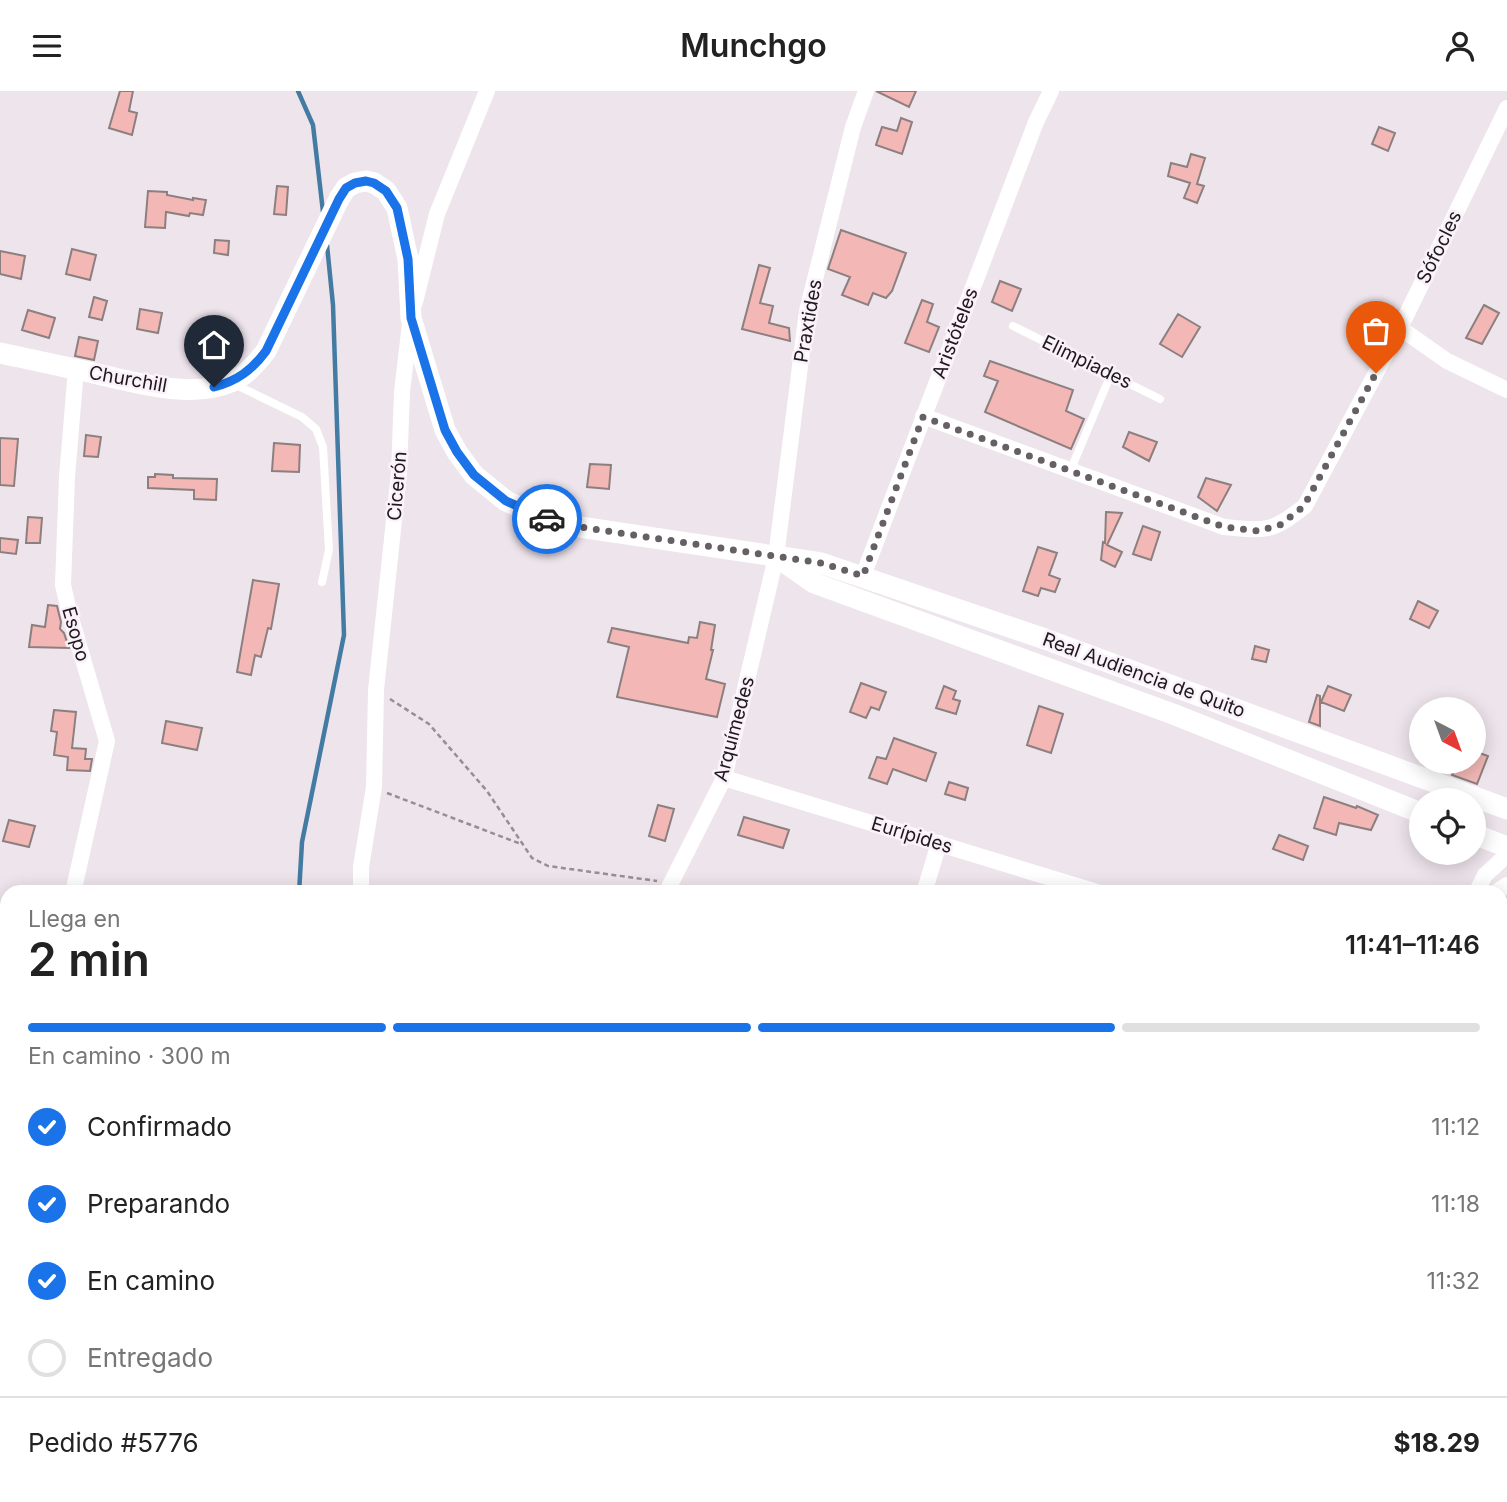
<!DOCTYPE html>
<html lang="es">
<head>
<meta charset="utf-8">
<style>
  body { margin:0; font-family:Inter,sans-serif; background:#f6f6f6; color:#222; height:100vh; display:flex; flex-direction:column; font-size:26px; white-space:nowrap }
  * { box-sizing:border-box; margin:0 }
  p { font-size:23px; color:#767676 }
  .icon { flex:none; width:38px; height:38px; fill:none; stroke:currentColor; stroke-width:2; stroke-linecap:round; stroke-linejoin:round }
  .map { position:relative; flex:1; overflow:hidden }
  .sheet { position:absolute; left:0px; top:794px; width:1508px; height:618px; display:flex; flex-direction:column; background:#fff; border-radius:21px 21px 0 0; box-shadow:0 4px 18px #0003 }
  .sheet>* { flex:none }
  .needle { width:46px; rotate:139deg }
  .controls { position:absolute; left:1409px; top:606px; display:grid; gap:14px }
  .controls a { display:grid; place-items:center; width:77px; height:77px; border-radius:50%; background:#fff; box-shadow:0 4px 18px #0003; font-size:35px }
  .pin { position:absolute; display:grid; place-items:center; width:60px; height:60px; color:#fff; margin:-72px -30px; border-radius:50% 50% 50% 0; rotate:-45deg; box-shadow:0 0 7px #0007 }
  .pin .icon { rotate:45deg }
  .courier { position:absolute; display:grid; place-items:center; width:70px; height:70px; margin:-35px; border:5px solid #1a73e8; border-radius:50%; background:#fff; color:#222; box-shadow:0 2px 9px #0007 }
  .summary em { font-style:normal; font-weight:600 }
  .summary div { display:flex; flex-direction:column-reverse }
  .summary { display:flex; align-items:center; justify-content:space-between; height:119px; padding:0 28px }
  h1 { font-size:46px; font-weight:600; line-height:52px }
  .bar { display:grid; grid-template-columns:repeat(4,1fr); gap:10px 7px; align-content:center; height:84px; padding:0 28px }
  .bar i { height:9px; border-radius:5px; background:#e0e0e0 }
  .bar .active { background:#1a73e8 }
  .bar p { grid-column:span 4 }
  .line { display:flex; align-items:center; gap:18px; padding:0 28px; border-top:2px solid #e0e0e0 }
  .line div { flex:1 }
  ol { padding:0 28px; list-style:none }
  li { display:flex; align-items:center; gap:21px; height:77px }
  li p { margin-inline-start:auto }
  li .icon { padding:7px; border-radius:50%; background:#1a73e8; color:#fff; stroke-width:4 }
  li:last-child { color:#767676 }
  li i { width:38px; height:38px; border:4px solid #e0e0e0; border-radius:50% }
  header { display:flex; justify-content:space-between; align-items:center; height:91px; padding:0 28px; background:#fff; font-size:32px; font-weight:600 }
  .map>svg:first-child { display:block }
</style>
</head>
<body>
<header><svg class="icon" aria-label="menu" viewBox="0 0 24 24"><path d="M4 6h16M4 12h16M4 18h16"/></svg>Munchgo<svg class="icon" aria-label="person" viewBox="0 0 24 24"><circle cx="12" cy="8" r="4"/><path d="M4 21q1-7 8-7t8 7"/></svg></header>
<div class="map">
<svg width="1507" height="1411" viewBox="0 0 1507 1411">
  <rect width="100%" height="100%" fill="#eee4ec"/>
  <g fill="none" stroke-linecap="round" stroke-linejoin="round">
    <path stroke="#447ba3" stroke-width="4.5" d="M298,0L313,34L323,121
      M299,802L302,751L344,544L333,214L327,154
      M189,1411L192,1405"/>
  </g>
  <path fill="#f3b8b6" stroke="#8c7f7f" stroke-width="2" d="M120,0H133L129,20L137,22L132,44L109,37Z
    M876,0H916L909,16Z
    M901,27L912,31L902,63L876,54L882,36L897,40Z
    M1379,36L1395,42L1388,60L1372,53Z
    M1191,63L1205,67L1197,93L1204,95L1197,112L1184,107L1190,92L1168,85L1171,72L1187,76Z
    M277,95L288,96L286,124L274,123Z
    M148,100L167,101V104L193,109V107L206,109L203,124L190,122L189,125L166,121L165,137L145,136Z
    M841,139L906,162L892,200L886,207L873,202L868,214L842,204L850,186L828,178Z
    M215,149L229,150L228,164L214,162Z
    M72,158L96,164L90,189L66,183Z
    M0,160L25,165L21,188L0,183Z
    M759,174L770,177L760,212L773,215L769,232L789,237L790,250L742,238Z
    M1000,190L1021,198L1012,220L992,211Z
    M94,206L107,210L102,229L89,226Z
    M922,209L933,213L927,231L939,236L929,261L905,252Z
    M1484,214L1499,222L1482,253L1466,247Z
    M140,218L162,222L158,242L137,238Z
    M28,219L55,227L49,247L22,239Z
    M1178,223L1200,236L1182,266L1160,253Z
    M79,246L98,250L94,269L75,265Z
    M990,270L1073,299L1066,320L1084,328L1071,358L985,321L998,290L984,285Z
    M1129,341L1157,351L1149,370L1123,356Z
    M86,344L101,346L98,366L84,365Z
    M0,347L18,348L14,395L0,394Z
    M274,352L300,354L299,381L272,380Z
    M590,373L611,374L609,398L587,396Z
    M155,383L173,384V387L217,388L216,409L194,408V399L148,397V386H155Z
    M1206,387L1231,394L1217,420L1198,406Z
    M1106,421L1122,422L1107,454L1122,461L1115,476L1101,469L1103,451L1105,452Z
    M28,426L42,427L40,452H26Z
    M1143,435L1160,441L1151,469L1133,463Z
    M0,447L18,449L16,463L0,461Z
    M1038,456L1057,462L1049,484L1060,488L1055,501L1041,497L1038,505L1023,500Z
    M253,489L279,493L271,538L268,537L261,566L255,564L251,584L237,581Z
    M1418,510L1438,520L1429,537L1410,528Z
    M48,514L57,515L61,531L60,538L64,542L69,557L29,556L32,534L45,536Z
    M700,531L715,534L711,559H713L706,588L725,593L717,626L617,606L629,556L608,551L612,537L688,552L689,546L697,547Z
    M1255,555L1269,559L1266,571L1252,568Z
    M861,592L886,601L879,619L871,616L866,627L850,621Z
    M944,595L956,600L953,608L960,610L956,623L936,617Z
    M1328,595L1351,604L1344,620L1321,611Z
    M1317,604L1320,605V635L1309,631Z
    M1039,615L1063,623L1051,662L1027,654Z
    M54,619L76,621L72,657L86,658L85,668H92L90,680L67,679L68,666L54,664L57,641L51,640Z
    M166,630L202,637L197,659L162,652Z
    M894,647L936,662L926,690L893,678L887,693L869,687L877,666L886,668Z
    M1474,660L1488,665L1477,693L1452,684L1458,670H1474Z
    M949,691L968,697L965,709L945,703Z
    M1324,706L1356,717L1357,715L1378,724L1371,739L1339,732L1336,744L1314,737Z
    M658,714L674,718L665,750L649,745Z
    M744,726L789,739L783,757L738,744Z
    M9,729L35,735L29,756L3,750Z
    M1279,744L1308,755L1303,769L1273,758Z"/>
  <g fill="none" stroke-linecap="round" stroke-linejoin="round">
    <path stroke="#958e94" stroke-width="2.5" stroke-dasharray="5 3.5" stroke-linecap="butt" d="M390,608L429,633L487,700L532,767L548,775L657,790
      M387,702L521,753"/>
    <path stroke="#fff" stroke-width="8" d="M1013,235L1160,308
      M234,293L302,326L316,338L323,356L329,459L322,491
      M1071,378L1111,283"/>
    <path stroke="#fff" stroke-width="16" d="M415,211L437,123L487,0
      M1400,237L1447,270L1507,299
      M923,325L1224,436C1266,440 1271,442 1305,415L1400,237L1507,17
      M863,485L1036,31L1051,0
      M724,687L1100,802
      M73,802L107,650L70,524L63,494L67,386L76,278
      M361,802V776L374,696L376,599L399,382L402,301L410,233
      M666,802L724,687L776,466L807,220L853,36L866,0
      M924,802L939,752
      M1476,802L1485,784L1507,764
      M1495,802L1507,794
      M0,928L7,929
      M1502,932L1507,934
      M1502,1277L1507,1279
      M0,1342L7,1343
      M255,1411L258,1405
      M416,1411L420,1405
      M705,1411L706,1405
      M877,1411L879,1405
      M1260,1411L1261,1405"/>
    <path stroke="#fff" stroke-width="21" d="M0,262C30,268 59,275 89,281C130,290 190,309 231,291C246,285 257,272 266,260L339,108L346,97L355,92L366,90L374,92L386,100L397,117L408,168L411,227L445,339L457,361L474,384L506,410L547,428L580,436L821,472L1045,548L1507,718
      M781,469L814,492L1173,623L1421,722
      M1474,743L1507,756"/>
  </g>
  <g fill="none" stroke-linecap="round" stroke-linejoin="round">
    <path stroke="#666065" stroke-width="7" stroke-dasharray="0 12.6" d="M547,428L580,436L821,472L863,485L923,326L1224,436L1258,440L1280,434L1304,415L1376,282"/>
    <path stroke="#1a73e8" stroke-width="9" d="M214,296C237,290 252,279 266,260L339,108L346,97L355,92L366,90L374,92L386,100L397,117L408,168L411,227L445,339L457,361L474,384L506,410L547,428"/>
  </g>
  <g text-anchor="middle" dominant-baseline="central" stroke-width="5" stroke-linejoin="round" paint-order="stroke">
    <g font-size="19" fill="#1d191c" stroke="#fbf1fa">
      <text transform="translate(1439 156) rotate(-64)">Sófocles</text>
      <text transform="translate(808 230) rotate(-80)">Praxtides</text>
      <text transform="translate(955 242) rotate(-69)">Aristóteles</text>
      <text transform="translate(1087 271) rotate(26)">Elimpiades</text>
      <text transform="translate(128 288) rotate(10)">Churchill</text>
      <text transform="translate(397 395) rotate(-85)">Cicerón</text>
      <text transform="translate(76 543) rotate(74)">Esopo</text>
      <text transform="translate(1144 584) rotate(20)">Real Audiencia de Quito</text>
      <text transform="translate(734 638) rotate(-75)">Arquímedes</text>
      <text transform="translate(912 744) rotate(17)">Eurípides</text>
    </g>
  </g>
</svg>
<div class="controls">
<a><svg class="needle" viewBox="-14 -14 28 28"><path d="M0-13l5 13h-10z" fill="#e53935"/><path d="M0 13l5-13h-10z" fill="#767676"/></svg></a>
<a><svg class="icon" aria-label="locate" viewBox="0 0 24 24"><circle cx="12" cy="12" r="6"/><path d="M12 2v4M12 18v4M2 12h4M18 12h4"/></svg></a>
</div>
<div class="pin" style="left:1376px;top:282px;background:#ea580c"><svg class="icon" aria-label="bag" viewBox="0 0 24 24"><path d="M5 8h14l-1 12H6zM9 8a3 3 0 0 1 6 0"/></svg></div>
<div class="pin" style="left:214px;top:296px;background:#1f2937"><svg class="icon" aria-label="home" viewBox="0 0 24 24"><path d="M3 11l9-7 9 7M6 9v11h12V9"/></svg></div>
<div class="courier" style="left:547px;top:428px"><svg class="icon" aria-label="car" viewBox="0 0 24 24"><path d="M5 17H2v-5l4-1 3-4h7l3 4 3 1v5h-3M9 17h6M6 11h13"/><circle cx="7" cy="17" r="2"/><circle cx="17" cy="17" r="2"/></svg></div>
<section class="sheet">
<div class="summary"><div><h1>2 min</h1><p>Llega en</p></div><em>11:41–11:46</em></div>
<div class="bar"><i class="active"></i><i class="active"></i><i class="active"></i><i></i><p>En camino · 300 m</p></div>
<ol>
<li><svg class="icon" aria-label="check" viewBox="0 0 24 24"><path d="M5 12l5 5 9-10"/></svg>Confirmado<p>11:12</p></li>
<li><svg class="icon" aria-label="check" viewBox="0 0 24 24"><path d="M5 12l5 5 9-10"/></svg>Preparando<p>11:18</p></li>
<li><svg class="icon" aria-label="check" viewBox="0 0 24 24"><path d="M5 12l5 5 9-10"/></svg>En camino<p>11:32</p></li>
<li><i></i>Entregado</li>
</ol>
<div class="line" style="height:91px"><div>Pedido #5776</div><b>$18.29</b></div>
</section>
</div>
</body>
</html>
